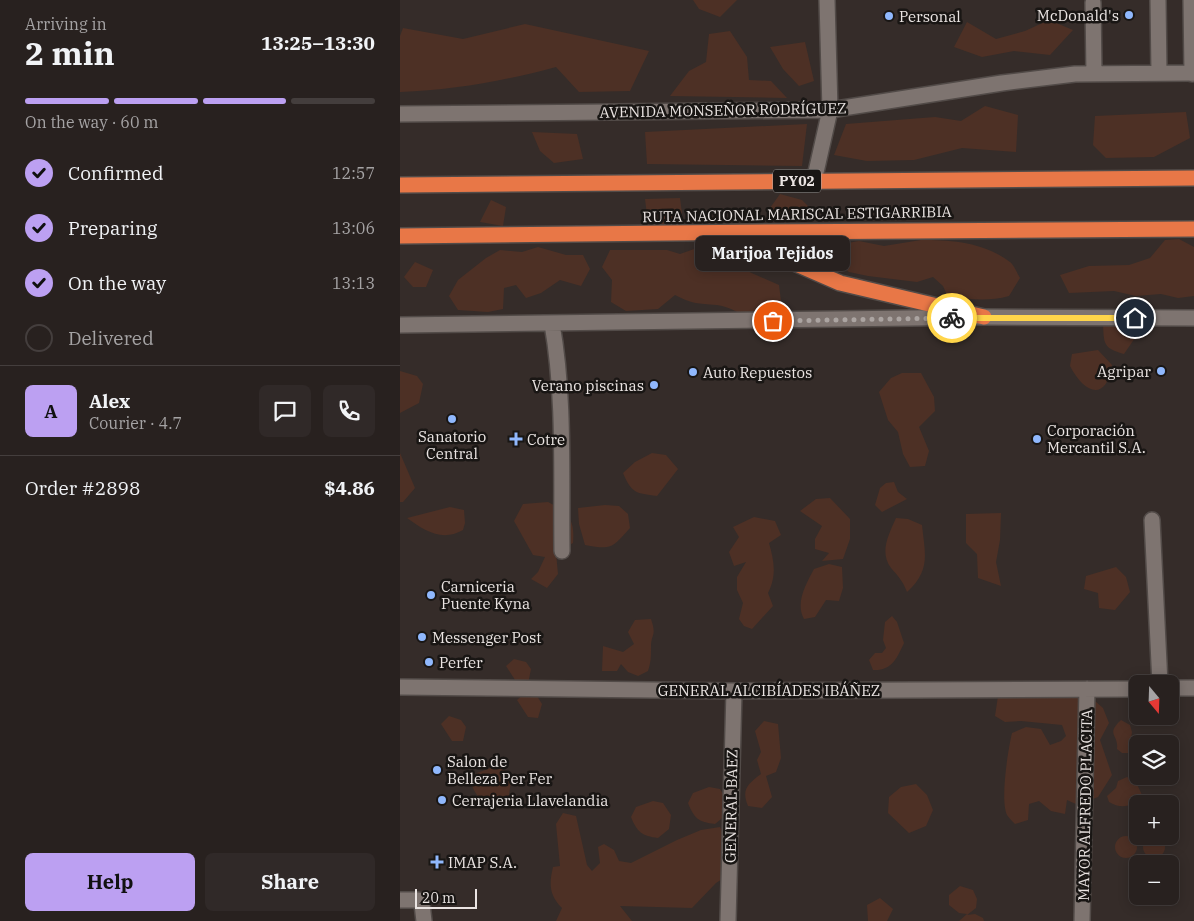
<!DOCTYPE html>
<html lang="en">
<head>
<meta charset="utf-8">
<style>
  body { margin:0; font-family:"IBM Plex Serif",serif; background:#302928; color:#f1f3f6; height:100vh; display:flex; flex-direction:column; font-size:19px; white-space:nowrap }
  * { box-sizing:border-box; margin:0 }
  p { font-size:16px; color:#a5a3a4 }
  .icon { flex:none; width:28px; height:28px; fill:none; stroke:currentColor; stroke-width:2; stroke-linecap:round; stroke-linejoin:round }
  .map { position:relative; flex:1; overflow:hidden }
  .drawer { display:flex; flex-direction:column; background:#28211f; width:400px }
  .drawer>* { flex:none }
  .needle { width:32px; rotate:161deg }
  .fabs { position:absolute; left:729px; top:675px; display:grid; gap:10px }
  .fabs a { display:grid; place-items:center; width:50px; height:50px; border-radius:8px; background:#28211f; box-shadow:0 2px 12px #0003,0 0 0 1px #443e3d; font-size:25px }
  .scale { position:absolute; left:15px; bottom:12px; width:62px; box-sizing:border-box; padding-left:5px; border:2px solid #eae4e2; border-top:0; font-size:14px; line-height:18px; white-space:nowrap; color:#eae4e2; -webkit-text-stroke:4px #191614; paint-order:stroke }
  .pin { position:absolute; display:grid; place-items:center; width:42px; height:42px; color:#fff; margin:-21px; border:2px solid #fff; border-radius:50%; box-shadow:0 1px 5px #0007 }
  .courier { position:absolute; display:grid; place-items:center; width:50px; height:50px; margin:-25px; border:4px solid #ffd54a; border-radius:50%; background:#fff; color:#222; box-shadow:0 1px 6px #0007 }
  .bubble { position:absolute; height:35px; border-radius:8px; background:#28211f; box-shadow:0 2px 12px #0003,0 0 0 1px #443e3d; font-size:16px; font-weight:800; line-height:35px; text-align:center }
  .overview em { font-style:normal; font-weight:800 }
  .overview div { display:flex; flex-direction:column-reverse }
  .overview { display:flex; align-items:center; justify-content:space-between; height:85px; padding:0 25px }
  h1 { font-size:32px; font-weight:800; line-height:38px }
  .bar { display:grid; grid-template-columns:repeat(4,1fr); gap:8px 5px; align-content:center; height:60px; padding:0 25px }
  .bar i { height:6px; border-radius:4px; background:#443e3d }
  .bar .selected { background:#bca0f2 }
  .bar p { grid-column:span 4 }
  .line { display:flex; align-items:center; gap:12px; padding:0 25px; border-top:1px solid #443e3d }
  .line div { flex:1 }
  .round { display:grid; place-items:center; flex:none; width:52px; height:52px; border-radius:8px; background:#302928 }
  ol { padding:0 25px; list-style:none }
  li { display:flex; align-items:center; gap:15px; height:55px }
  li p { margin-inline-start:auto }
  li .icon { padding:5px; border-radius:50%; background:#bca0f2; color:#111; stroke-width:4 }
  li:last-child { color:#a5a3a4 }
  li i { width:28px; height:28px; border:2px solid #443e3d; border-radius:50% }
  .cta { display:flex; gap:10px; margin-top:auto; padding:10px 25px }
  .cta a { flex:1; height:58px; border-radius:8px; background:#bca0f2; color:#111; font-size:20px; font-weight:800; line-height:58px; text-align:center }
  .cta a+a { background:#302928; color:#f1f3f6 }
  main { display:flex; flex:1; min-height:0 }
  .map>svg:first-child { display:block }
</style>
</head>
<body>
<main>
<section class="drawer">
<div class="overview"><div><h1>2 min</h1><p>Arriving in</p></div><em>13:25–13:30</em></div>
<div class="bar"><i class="selected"></i><i class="selected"></i><i class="selected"></i><i></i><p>On the way · 60 m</p></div>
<ol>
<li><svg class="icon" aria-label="check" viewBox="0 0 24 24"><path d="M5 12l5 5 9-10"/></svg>Confirmed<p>12:57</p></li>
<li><svg class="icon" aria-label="check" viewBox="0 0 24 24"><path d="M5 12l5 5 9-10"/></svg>Preparing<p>13:06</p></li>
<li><svg class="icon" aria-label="check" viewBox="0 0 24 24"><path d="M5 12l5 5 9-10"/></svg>On the way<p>13:13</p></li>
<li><i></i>Delivered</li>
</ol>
<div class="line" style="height:90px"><b class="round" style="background:#bca0f2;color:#111">A</b><div><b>Alex</b><p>Courier · 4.7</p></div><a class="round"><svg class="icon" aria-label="chat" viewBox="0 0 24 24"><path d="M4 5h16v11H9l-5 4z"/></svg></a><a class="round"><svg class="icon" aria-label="phone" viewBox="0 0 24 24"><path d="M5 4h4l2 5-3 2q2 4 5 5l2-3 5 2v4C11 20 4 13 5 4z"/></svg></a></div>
<div class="line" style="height:65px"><div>Order #2898</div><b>$4.86</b></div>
<div class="cta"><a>Help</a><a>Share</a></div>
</section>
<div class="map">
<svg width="794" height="921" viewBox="0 0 794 921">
  <rect width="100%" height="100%" fill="#352c29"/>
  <path fill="#4d3025" d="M293,0H337L320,17L299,9Z
    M649,20L673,30L650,55L614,51L582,57L554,47L567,22L596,39L625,31Z
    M125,24L249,51L230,91L179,92L156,67C104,81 54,90 0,92V36L3,28L63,39Z
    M330,31L347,57L349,80L371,81L387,98L270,96L289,71L306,62L309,34Z
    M405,42L414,81L399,86L383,69L370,47Z
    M585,106L618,115L616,152L562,148L514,160L467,161L434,155L446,124L535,117L561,121Z
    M786,112L790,138L754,157L706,158L693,145L695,116Z
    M407,124L402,166L247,164L245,132Z
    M132,132L177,134L183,159L154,163L140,151Z
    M380,194L402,200L412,210L406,222L383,219L370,208Z
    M280,198L282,213L273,225L248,223L245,199Z
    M91,200L106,207L103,226L80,222Z
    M779,239L794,247V296L778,298L761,294L736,296L714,291L669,293L660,275L689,266L729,265L750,258L765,240Z
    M521,240C551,240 584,242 610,262C614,265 617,273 620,278L609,296C588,302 569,299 548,297L543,286L533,277L517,282L468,276L449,272L437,262L442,244L459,241L484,246Z
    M138,247L166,255H183L190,269L181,286L160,280L141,293L126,298L116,285L104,288L103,309L88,312L58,310L49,296L58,280L86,258L100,250L122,252Z
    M297,248L321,251L329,263L379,285L381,301L354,321C342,315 331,307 317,305C296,303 295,305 275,295L258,309L226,311L211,302L212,280L202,267L210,250H267L280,254Z
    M15,262L33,270L26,287H13L4,277Z
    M715,323L728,326L737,335L724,354C703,348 704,344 703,324Z
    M698,350L712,365C706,403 684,393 670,366L672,354Z
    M0,371L17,376L23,384L19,403L0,413Z
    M502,373H521L534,397L535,411L519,427L529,451L525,466L510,467L503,454L498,432L488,420L479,392L491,378Z
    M0,453L15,488L3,502H0Z
    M252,453L266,455L278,469L257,496C236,493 232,494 223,473L235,462Z
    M494,482L498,492L507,499L482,512L475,505L480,488L486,483Z
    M430,498L450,519V539L443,559L422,561L429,553L415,549V539L422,526L400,511L416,499Z
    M148,502C169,513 175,520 173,543L156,553L158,574L147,588L131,579L138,572L145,557L133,555L114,521L123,504Z
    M205,505L219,506L228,514L230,528C212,548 212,550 185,545L179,524L178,508Z
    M50,507L64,510L65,523L63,530C42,542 25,531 7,518Z
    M601,513L600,540L596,562L601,586L578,578L577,554L566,543V514Z
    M354,517L375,521L381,535L369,543C374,561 377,575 368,593L373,606L352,629L344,626L339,619L343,603L337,590V577L346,562L334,566L329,552L339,537L333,527Z
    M496,518L508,519L522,525C525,554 531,570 507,592C503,581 498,576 491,568C479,552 489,534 496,518Z
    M429,564L442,567L443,588L439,601L426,600L415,617L404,619C395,603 406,584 414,569Z
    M716,567L726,577L730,592L715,610L699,608L698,593L684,589L686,576Z
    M492,616L497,622L504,643C497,658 492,671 473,670L469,660L475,653H482L486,648L483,640L485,622Z
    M251,619C257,637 251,633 251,647C251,657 251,662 248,671L238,676L228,672L221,664L217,671H202L203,646L223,652L234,644L228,632L235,620Z
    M114,659L126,662L131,669L128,684L117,683L106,666Z
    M125,693L137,696L142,704L138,718L128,717L117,700Z
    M687,694L703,708L709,723L700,740L712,775L698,797L678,805L667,800L665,814L651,811L639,801L629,804L628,820L615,824C612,821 609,818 607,815C600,800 608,750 612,733L626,727L641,729L650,745L661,741L666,736L662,725L621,721L605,722L595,716L598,696Z
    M49,716L61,720L66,727L63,741H52L41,724Z
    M721,720L730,725L732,732L729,753H722L717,749C719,734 705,735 721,720Z
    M364,721L378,724L381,758L376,772L366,776L372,797L362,808L348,806C341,789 348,784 361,774L357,760L361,752L355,731Z
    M93,767L104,770L111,781L109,795L98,804C82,802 77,799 71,783L77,773Z
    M727,777L736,782L742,795C734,806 722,810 709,802L707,796L716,788L718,781Z
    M516,784L527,795L533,810L526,826L509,833L488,813L489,797L501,787Z
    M309,787L320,789L327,801L326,815L315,824C298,822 294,818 288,803L293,793Z
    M253,801L263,803L271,815L269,829L258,838C242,836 237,832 231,817L236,807Z
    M163,813L176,816L187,865L192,871L200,863L198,847L204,844L214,850L219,861L231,863L277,840L301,830L320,827L330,849V874L316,883L292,908L220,906L232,921H156L162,908C149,895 149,884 153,867L160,866L156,824Z
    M715 847a11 11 0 1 1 22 0a11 11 0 1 1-22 0Z
    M743 847a11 11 0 1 1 22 0a11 11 0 1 1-22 0Z
    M560,886L573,890L577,899L576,908L567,915L575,914L583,918L584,921H559L567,914L559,913L549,905V895Z
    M480,898L493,909L487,921H468L467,905Z"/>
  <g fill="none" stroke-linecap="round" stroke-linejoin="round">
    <g stroke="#524b48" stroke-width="18">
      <path id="minor" d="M758,0L759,73
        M791,0L792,74
        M693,3L694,74
        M0,114L430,110L602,83L675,74L794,73
        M414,181L430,110L427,0
        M152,324C165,396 161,478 162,551
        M0,325L584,317L794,318
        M752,520L760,684
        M0,687L334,691L738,689
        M770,688H794
        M0,900H18L22,904L24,921
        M328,921L334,691
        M682,921L687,689"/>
    </g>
    <g stroke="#524b48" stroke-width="18">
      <path id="highway" d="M0,185L794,178
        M0,236C265,234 529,229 794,229
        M332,236L440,283L584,317"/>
    </g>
    <use href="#minor" stroke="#7e7470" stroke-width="15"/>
    <use href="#highway" stroke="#e87747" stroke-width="15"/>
  </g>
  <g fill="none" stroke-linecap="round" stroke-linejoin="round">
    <path stroke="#aba4a1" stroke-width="5" stroke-dasharray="0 9" d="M373,321L552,318"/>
    <path stroke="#ffd54a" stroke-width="6" d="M552,318H735"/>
  </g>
  <g fill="#90b8fd" stroke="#191614" stroke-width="2">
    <circle cx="729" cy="15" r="5"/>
    <circle cx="489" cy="16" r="5"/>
    <circle cx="761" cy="371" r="5"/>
    <circle cx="293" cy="372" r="5"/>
    <circle cx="254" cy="385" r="5"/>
    <circle cx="52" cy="419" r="5"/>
    <path d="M113.5 431.5h5v5h5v5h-5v5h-5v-5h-5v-5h5z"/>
    <circle cx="637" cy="439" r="5"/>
    <circle cx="31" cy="595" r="5"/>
    <circle cx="22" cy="637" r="5"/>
    <circle cx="29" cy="662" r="5"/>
    <circle cx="37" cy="770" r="5"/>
    <circle cx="42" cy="800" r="5"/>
    <path d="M34.5 854.5h5v5h5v5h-5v5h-5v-5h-5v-5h5z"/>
  </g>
  <g text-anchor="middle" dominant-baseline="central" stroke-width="5" stroke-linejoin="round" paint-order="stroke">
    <rect fill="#191614" stroke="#aba6a4" stroke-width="1" x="373" y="169.5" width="48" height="23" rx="4"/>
    <g font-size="14" font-weight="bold" fill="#eae4e2">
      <text x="397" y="181">PY02</text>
    </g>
    <g font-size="15" fill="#eae4e2" stroke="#191614" text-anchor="start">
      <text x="719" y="15" text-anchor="end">McDonald's</text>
      <text x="499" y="16">Personal</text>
      <text x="751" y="371" text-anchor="end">Agripar</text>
      <text x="303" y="372">Auto Repuestos</text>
      <text x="244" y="385" text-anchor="end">Verano piscinas</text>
      <text x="647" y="430">Corporación<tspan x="647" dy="17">Mercantil S.A.</tspan></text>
      <text x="52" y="436" text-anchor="middle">Sanatorio<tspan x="52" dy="17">Central</tspan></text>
      <text x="127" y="439">Cotre</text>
      <text x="41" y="586">Carniceria<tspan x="41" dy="17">Puente Kyna</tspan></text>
      <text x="32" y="637">Messenger Post</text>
      <text x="39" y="662">Perfer</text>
      <text x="47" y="761">Salon de<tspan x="47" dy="17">Belleza Per Fer</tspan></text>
      <text x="52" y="800">Cerrajeria Llavelandia</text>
      <text x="48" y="862">IMAP S.A.</text>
    </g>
    <g font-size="15" fill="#eae4e2" stroke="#191614">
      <text transform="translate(323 110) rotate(-1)">AVENIDA MONSEÑOR RODRÍGUEZ</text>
      <text transform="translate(397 214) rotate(-1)">RUTA NACIONAL MARISCAL ESTIGARRIBIA</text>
      <text x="369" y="690">GENERAL ALCIBÍADES IBÁÑEZ</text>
      <text transform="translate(685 805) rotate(-89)">MAYOR ALFREDO PLACITA</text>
      <text transform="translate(331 806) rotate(-89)">GENERAL BAEZ</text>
    </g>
  </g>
</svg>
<div class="fabs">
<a><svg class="needle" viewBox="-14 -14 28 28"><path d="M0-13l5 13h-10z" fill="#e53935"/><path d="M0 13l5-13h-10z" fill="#a5a3a4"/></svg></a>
<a><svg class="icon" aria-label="layers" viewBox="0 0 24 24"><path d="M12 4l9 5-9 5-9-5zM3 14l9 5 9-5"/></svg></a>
<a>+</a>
<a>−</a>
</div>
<div class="scale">20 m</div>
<div class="pin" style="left:373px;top:321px;background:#ea580c"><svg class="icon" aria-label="bag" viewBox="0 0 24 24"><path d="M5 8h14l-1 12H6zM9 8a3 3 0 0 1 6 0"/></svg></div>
<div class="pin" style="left:735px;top:318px;background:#1f2937"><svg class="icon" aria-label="home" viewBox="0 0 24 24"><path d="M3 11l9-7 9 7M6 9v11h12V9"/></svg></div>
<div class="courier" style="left:552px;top:318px"><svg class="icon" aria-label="bike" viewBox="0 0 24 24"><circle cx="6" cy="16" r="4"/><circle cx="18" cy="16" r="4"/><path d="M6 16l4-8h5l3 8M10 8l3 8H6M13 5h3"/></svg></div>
<div class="bubble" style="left:295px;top:236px;width:155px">Marijoa Tejidos</div>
</div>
</main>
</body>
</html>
